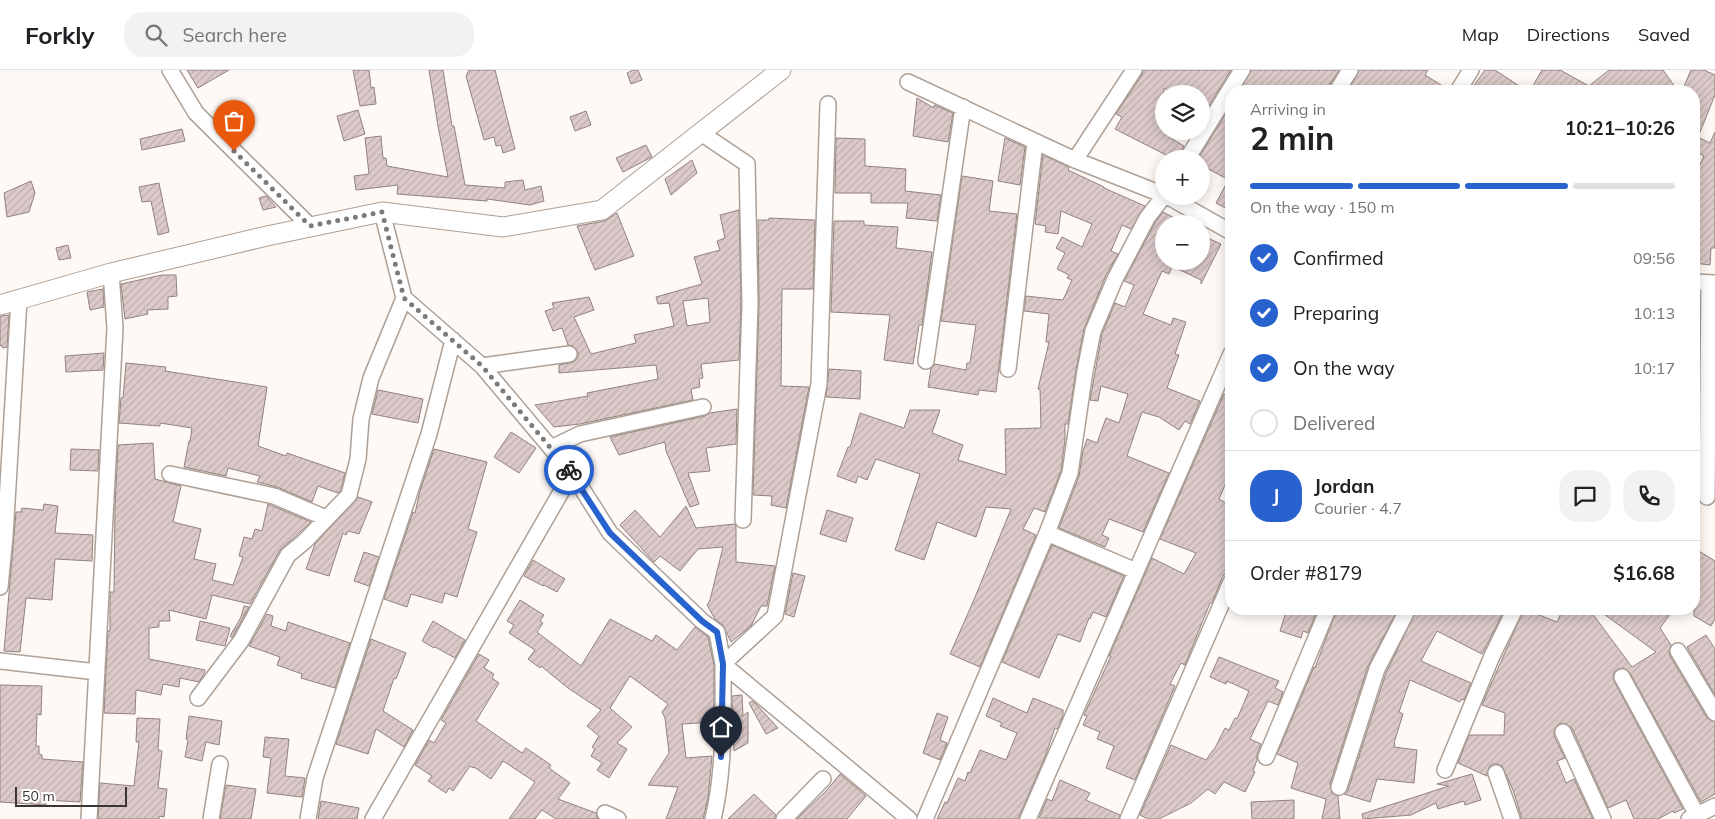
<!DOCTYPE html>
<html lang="en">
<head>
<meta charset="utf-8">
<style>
  body { margin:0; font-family:Mulish,sans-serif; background:#f2f2f2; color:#202124; height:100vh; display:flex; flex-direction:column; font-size:19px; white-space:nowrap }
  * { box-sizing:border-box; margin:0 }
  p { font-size:16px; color:#757577 }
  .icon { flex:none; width:28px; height:28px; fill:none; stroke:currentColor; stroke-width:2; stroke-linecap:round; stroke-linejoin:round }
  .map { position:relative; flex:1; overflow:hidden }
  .side { position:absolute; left:1225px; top:15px; width:475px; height:530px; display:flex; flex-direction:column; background:#fff; border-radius:20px; box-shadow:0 2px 12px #0003 }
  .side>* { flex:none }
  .controls { position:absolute; left:1155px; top:15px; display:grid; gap:10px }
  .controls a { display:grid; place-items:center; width:55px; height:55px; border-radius:50%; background:#fff; box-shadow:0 2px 12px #0003; font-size:25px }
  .scale { position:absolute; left:15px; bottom:12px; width:112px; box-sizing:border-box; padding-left:5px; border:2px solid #3b3632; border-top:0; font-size:14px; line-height:18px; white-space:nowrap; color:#3b3632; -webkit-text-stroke:4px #fff; paint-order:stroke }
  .pin { position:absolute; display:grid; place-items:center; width:42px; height:42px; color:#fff; margin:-51px -21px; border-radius:50% 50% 50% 0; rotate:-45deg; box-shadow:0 0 5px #0007 }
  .pin .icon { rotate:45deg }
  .courier { position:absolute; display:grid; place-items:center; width:50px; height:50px; margin:-25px; border:4px solid #2862cf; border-radius:50%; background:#fff; color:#222; box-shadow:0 1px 6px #0007 }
  .summary em { font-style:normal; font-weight:700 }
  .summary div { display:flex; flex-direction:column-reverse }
  .summary { display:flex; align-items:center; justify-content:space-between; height:85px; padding:0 25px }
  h1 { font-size:32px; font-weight:700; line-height:38px }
  .bar { display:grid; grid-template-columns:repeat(4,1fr); gap:8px 5px; align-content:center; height:60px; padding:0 25px }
  .bar i { height:6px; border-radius:4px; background:#e0e0e0 }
  .bar .current { background:#2862cf }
  .bar p { grid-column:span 4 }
  .line { display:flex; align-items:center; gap:12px; padding:0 25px; border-top:1px solid #e0e0e0 }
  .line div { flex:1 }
  .round { display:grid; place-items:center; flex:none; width:52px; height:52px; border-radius:20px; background:#f2f2f2 }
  ol { padding:0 25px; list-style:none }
  li { display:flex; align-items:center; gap:15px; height:55px }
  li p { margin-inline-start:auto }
  li .icon { padding:5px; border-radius:50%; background:#2862cf; color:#fff; stroke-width:4 }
  li:last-child { color:#757577 }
  li i { width:28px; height:28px; border:2px solid #e0e0e0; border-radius:50% }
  header { display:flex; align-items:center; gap:30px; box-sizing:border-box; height:70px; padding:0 25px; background:#fff; border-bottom:1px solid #e0e0e0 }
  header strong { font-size:24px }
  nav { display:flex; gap:28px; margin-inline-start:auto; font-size:18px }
  .search { width:350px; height:45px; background:#f2f2f2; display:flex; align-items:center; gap:12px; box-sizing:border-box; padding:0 18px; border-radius:20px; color:#757577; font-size:19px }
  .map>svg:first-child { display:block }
</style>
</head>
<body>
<header>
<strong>Forkly</strong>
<div class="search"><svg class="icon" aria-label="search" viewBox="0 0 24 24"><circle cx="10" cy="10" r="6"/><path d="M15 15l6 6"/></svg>Search here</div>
<nav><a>Map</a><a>Directions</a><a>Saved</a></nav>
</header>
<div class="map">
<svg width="1715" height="749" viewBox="0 0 1715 749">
  <defs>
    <pattern id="building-hatch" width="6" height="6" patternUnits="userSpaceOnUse" patternTransform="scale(1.25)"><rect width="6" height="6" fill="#dccac9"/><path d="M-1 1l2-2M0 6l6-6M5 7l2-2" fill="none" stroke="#beaead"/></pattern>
  </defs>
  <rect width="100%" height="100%" fill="#fef9f5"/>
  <path fill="url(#building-hatch)" stroke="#928280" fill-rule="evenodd" d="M187,0H229L198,18Z
    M353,0H369L371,18L374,17L376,34L360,36Z
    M429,0H443L452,56H454L465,115L505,118V112L523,110L525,120L541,116L544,131L530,135L487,129V131L397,124L398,115L356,120L354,106L369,104L365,68L381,66L383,88H386L387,96L448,107L438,56Z
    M469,0H495L515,79L503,83L501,75L496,76L494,67L484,70L466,6Z
    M633,0H638L642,10L631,14L627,3Z
    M1143,0H1231L1203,45L1201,44V24H1174L1164,18V37L1157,49L1164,53V61H1176L1172,69L1184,76L1178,89H1174L1115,59L1122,47L1116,44L1142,5Z
    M1251,0H1339L1329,16L1328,21H1240Z
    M1359,0H1428L1425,5L1449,20V21H1348Z
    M1485,0H1495L1527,21H1470Z
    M1542,0H1560L1589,16L1609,0H1663L1678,21H1530Z
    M1691,0H1704L1715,5V25L1698,67L1710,73L1715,62V178H1711L1710,195L1694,193V107L1704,86L1694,81V21H1682Z
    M917,28L934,38V35L953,43L948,72L913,66Z
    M1231,35V103L1227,109L1201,95V89H1198Z
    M358,40L365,64L344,71L337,46Z
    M586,41L591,55L575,61L570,47Z
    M182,59L185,71L142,80L140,69Z
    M836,68L865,69V96L906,99L905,121L941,125L937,151L906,148L908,133H871V123H835Z
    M1005,68L1025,77L1020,115L998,111Z
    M646,75L652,87L623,102L616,88Z
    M1043,85L1069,97L1068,100L1104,117V118L1145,136L1131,159L1122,155L1111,181L1118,184L1106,205L1084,259L1076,300L1068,354H1065V370L1061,401L1045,442L1034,438L1023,459L1036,465L980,597L950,584L973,532L1011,439L986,437L976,467L937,452L924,490L895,480L920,404L876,389L867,410L858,406L856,413L837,406L848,377H850L860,343L904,358L910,340H940L932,363L963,375L958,390L1006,405L1005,359L1041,358L1040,319H1038L1049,272H1046L1049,244L1024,241L1026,226L1063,230L1072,210L1067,208L1069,205L1057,199L1065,183L1056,178L1062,167L1082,177L1092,154L1061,141L1058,164L1045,162L1046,156L1035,154Z
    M692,90L697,103L671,125L665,109Z
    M1231,105V141L1216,133Z
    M962,106L993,111L989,141L1017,144L996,322L979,320L978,325L928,317L931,298L935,294L966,300L967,293H970L976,255L941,251Z
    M31,111L35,123L29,142L7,147L4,123Z
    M159,113L169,162L158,165L151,131L142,132L139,117Z
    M266,126L276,137L263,140L259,128Z
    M739,140L741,234L739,290L701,294L703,308L699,309L700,317L691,319L693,330L580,354L554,357L535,335L588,326L587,323L658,309L656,295L559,303V295L574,292L578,287V282L573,276L568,275L562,258L553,261L545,241L554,238L552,233L589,227L594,240L574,247L591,284L636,273L634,265L674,256L669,233L658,234L656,227L702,214L694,187L720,180L717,171L725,168L720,145ZM708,228L710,252L687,256L683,231Z
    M1163,142L1186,154H1164V191H1201V165L1221,174L1201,214V210L1172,196L1169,204L1162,201L1143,244L1171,255L1173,248L1186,252L1175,284L1179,285L1167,318L1200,331L1190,354L1185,351L1179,360L1159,347L1142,342L1127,386L1169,403L1143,462L1109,449L1102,465L1109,468L1105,477L1059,458L1079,406L1083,381L1087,369L1097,373L1106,348L1119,353L1128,324L1101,316L1098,331L1090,330L1102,264L1115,233L1125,237L1134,215L1124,211L1155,153Z
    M617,143L634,186L595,200L577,156L604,151Z
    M769,148L815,150L813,219H782L781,316L809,317L786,438L771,435L772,426L753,425L759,234L758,150H769Z
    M834,151H864V155L898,157L896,178L932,182L922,255H919L913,294L884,290L890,245L831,242Z
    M68,175L71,188L59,190L56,178Z
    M162,205H176L177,226L168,227V239L147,240L148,244L125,249L121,214Z
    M103,219L104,237L90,240L87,222Z
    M1694,221L1700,222L1699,282H1694Z
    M9,245L7,277L3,278L1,275L0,276V246Z
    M104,283L103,300L66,302L65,286Z
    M126,293L166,297L165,301L267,317L258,376L286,386L287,383L345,403L341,420L338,423L318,416L312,432L277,417L257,412L260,406L228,398L226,406L184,397L189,371H190L192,358L160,353V356L119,353L121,328H123Z
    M829,299L861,301L860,329L826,327Z
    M378,320L423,329L418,353L372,344Z
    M1224,324L1231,328V379L1225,393L1231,397V409L1228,408L1219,429L1231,436V494L1222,508L1212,533H1210L1185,595L1181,593L1170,614L1175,616L1135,710L1106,698L1114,676L1097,669L1100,662L1083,655L1087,646L1084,645L1111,586H1109L1152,488L1184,504L1196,483L1160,469Z
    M737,339L736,374L706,378L710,401L688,403L699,434L690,437L666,381L665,372L619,385L610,367L705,346L710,343Z
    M511,362L536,378L519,403L494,387Z
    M153,373L155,409L181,416L173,452L201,459L194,489L216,494L212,510L233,515L243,487L239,486L244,467L252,469L255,459L262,461L268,434L311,452L280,480L250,534L212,525L206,549L169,540L170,551H159V557L149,558V589L205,600L204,604L199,612L180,608L179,617L163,614L161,625L136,620L135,644L104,643L108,561H110V522H114L115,437L118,375Z
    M71,379L99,380L98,401L70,400Z
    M434,379L487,392L468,459L477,462L457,527L445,523L442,533L411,524L407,537L384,529L413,442L415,443L420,421Z
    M358,427L372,432L359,464L348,461L346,465L343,463L329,506L306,499L315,474Z
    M44,434L58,436L55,463L93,465L92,491L55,489L52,530L26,528L20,582L4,581L16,442H21L22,438L43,440Z
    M686,436L696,458L735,454L736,456V492L775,496L767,536H761L751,556L731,572L723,555L715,549L707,535L710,530L723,477L698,479L680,501L660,486L654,492L620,455L635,440L660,467Z
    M827,440L853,448L846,472L820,464Z
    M1052,475L1124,506L1106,547L1093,542L1090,549L1089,548L1080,572L1058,564L1039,608L1002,592Z
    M1694,478L1715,491V549L1711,556L1694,546Z
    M364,482L379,487L369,516L354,511Z
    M533,490L565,509L557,522L544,515L543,516L524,506Z
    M793,503L805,506L794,547L785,544Z
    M520,530L544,545L540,551L543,553L537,562L581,596L610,549L652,571L656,565L677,580L695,557L708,567L714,595V652L682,654L686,688L712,686L708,728L703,749H666L678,717L648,715L669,683L665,648L662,642L668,634L630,606L610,638L632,657L617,673L627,679L609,708L597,700L602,693L591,686L595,679L592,677L599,666L587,656L601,640L568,618L541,596L540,598L528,589L535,580L509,563L514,555L507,551Z
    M244,536L249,537L232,568L230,566L241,547Z
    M1287,539H1318L1308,563L1303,561L1301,568L1280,561Z
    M1337,539H1398L1368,596L1330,714L1332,723L1338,726L1340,749H1322L1326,729L1291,718L1298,693L1277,684L1314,597L1315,598Z
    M1417,539H1505L1482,584L1437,561L1421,591L1471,613L1464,630L1462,629L1460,632L1410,610L1399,642L1403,644L1394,673L1395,674L1394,677L1417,680L1414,713L1377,709L1370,732L1344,724L1348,720L1386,603Z
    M1524,539L1557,552L1563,539H1589L1632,597L1656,582L1597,539H1674L1660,558L1671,575L1669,581L1670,586L1707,648L1715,652V724L1701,732L1630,603L1623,598L1618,599L1614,602L1613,606L1614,611L1683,739L1674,743L1673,741L1658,749H1634L1626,730L1608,738L1572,658L1564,653L1559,654L1554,661V666L1565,688L1557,691L1566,713L1574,709L1593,749H1522L1513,720L1502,696L1497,694H1492L1489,697L1487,706L1458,693L1469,665H1504L1505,643L1482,635Z
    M267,544L273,546L271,556L286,561L288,552L350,573L335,618L301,608L302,604L277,595L280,587L249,576Z
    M200,551L230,558L225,576L196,570Z
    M433,551L465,570L455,588L435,577L434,578L422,571Z
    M1706,565L1715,579V625L1687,577Z
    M371,569L406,583L396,609L394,608L383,641L413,660L404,677L376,659L368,684L336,674Z
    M479,584L489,590L484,598L494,604L492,608L499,613L476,651L522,683L526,678L551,695L549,698L570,713L558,729L596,743L598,749H556L542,740L535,749H509L535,712L503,691L491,709L474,697L473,698L470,696L453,721L449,718L446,723L428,711L432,706L415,695L429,670L434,673L446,653L441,650Z
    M1219,587L1279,611L1275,618L1283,622L1278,635L1268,631L1250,669L1261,674L1257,684V690L1253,701L1255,702L1245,722L1224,712L1215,724L1208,719L1191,733L1159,749H1148L1140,745L1171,675L1206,690L1213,680H1214L1225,658L1229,660L1235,648L1237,649L1249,621L1227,611L1226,614L1210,607Z
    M0,615L42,616L41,645L37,644L36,676H39V684L42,685V689L83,692L80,732L46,730V735L0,732Z
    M742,625L743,646L748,642V673L734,681L733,654L738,650H732V626Z
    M993,628L1027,643L1033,628L1063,640V645L1059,656L1057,659L1055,658L1045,687L1018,749H937L945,732L947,733L958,708L965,711L968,702L970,703L980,680L1006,690L1017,663L1000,656L1002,653L986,646Z
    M752,631L756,634L778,658L766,664L749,633Z
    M937,643L948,647L940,670L947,673L940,690L923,683Z
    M189,646L222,651L219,675L206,672L202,691L185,687L188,670L186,669Z
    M137,648L160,649L158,680L162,681L158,718L167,719L164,747L159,746V749H98L100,713L134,716L139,672H136Z
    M265,667L289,669L285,706L305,708L302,727L267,723L271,688L263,687Z
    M840,704L866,726L847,749H797L827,720Z
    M1472,704L1481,730L1465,735L1464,731L1438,739L1436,733L1411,745L1363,749L1362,744L1449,716L1437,714Z
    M1060,710L1090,723L1086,730L1120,745L1119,749L1039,748L1047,729L1052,731Z
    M226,715L256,719L251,749H220Z
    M754,724L776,745L775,749H728Z
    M1294,730V749H1252L1251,732Z
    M321,731L359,738L357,749H318Z"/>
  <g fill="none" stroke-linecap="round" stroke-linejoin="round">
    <g stroke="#ada097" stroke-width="18">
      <path id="minor" d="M170,0L196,43L310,156
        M908,12L1075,90L1164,125
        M1337,21L1350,0
        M1458,21L1471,0
        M701,63L747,94L750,234L743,450
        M1187,89L1242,0
        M1075,90L1134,0
        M1167,126L1231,162
        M382,142L404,228L482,296L572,403L610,463L702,551L717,562L723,594L909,749
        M1694,212L1715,213
        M926,291L963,37
        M482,296L569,284
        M1008,299L1035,72
        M551,378L580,364L703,337
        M170,404L274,426L326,448
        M1707,427L1709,213
        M1047,463L1136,501
        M0,517L5,466L19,229
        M1678,581L1715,643
        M0,591L97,602
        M1622,607L1697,745
        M198,628L241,571L288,485L305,471L349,425L358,389L361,349L371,308L404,228
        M1563,662L1603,749
        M1266,687L1328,539
        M1445,700L1492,586L1515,539
        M1496,703L1512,749
        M1339,717L1377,599L1408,539
        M605,743L618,749
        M89,749L115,258L111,203
        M211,749L220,694
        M308,749L315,708L429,364L453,270
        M373,749L572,403
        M713,749C725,699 723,645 723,594L775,546L819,314L828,34
        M784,749L823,709
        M925,749L1047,463L1070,403L1085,301L1093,261L1115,209L1147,148L1164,126
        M1028,749L1231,284
        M1128,749L1231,512
        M1689,749L1715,736"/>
    </g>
    <g stroke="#ada097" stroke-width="21">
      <path id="tertiary" d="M0,235L111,203L267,166L382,142L503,157L602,140L781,0"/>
    </g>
    <use href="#minor" stroke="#fff" stroke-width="15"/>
    <use href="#tertiary" stroke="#fff" stroke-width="19"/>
  </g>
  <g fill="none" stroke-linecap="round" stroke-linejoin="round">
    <path stroke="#7f7a76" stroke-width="5" stroke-dasharray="0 9" d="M234,81L310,156L382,142L404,228L482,296L569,400"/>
    <path stroke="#2862cf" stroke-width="6" d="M569,400L610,463L702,551L717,562L723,594L721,687"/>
  </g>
</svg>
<div class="controls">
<a><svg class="icon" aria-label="layers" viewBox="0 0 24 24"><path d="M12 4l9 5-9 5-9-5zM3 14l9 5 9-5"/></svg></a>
<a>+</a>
<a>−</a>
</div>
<div class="scale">50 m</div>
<div class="pin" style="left:234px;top:81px;background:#ea580c"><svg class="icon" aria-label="bag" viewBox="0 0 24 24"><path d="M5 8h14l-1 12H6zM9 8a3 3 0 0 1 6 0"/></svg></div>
<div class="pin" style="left:721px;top:687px;background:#1f2937"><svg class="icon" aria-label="home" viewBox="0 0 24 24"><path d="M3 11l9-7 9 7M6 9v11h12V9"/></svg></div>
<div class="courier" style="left:569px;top:400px"><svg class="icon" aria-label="bike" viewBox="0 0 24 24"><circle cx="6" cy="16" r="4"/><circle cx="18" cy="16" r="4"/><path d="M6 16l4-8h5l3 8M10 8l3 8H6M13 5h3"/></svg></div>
<section class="side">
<div class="summary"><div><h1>2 min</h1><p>Arriving in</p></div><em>10:21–10:26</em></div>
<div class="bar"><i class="current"></i><i class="current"></i><i class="current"></i><i></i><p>On the way · 150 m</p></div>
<ol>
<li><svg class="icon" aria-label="check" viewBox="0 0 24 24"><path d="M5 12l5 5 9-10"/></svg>Confirmed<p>09:56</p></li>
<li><svg class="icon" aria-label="check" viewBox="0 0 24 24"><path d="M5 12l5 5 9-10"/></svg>Preparing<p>10:13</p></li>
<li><svg class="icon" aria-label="check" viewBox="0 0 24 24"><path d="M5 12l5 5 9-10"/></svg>On the way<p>10:17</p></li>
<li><i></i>Delivered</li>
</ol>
<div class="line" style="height:90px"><b class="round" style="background:#2862cf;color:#fff">J</b><div><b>Jordan</b><p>Courier · 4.7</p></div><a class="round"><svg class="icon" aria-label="chat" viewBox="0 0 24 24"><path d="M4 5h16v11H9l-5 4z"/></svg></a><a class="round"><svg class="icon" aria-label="phone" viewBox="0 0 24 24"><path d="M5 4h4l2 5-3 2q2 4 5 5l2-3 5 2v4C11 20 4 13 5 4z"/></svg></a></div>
<div class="line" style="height:65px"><div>Order #8179</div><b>$16.68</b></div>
</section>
</div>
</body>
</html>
